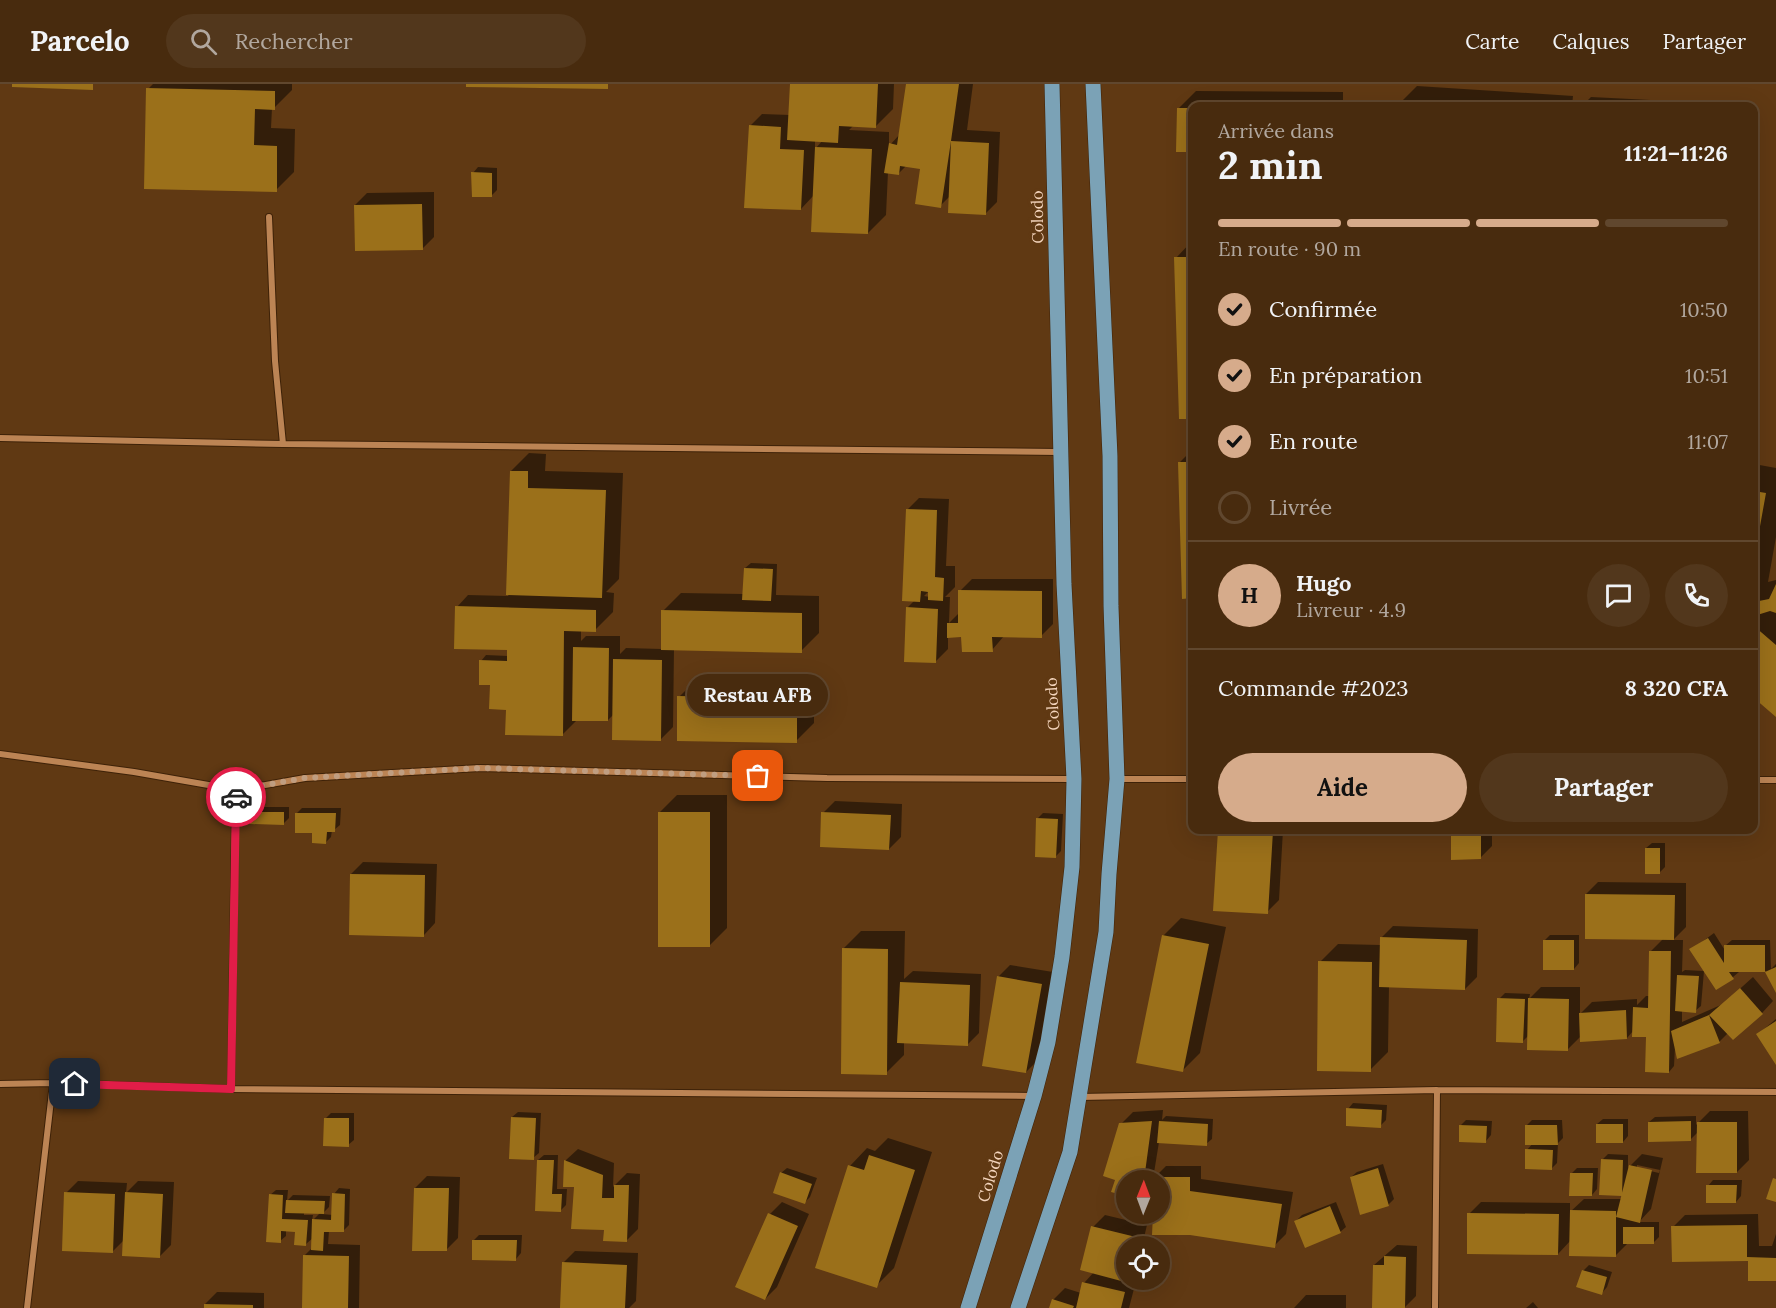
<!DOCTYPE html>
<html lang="fr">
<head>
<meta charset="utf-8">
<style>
  body { margin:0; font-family:Lora,serif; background:#52371c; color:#f1f3f6; height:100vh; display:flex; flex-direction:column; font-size:22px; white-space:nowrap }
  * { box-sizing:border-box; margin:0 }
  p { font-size:20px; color:#b1a79e }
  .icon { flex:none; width:33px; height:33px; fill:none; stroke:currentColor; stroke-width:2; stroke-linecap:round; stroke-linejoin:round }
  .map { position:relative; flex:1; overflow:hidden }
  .drawer { position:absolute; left:1188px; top:18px; width:570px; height:732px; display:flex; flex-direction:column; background:#482b0e; border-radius:12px; box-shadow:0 6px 24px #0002,0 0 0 2px #60472e }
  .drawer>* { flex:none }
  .needle { width:39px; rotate:1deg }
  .buttons { position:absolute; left:1116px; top:1086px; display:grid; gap:12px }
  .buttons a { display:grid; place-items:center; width:54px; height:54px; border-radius:50%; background:#482b0e; box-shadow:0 6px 24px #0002,0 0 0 2px #60472e; font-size:30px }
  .pin { position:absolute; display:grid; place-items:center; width:51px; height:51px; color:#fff; margin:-26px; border-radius:12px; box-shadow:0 3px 9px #0006 }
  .courier { position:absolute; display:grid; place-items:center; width:60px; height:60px; margin:-30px; border:4px solid #e11d48; border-radius:50%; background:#fff; color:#222; box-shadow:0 2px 8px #0007 }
  .bubble { position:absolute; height:42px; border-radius:21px; background:#482b0e; box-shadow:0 6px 24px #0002,0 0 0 2px #60472e; font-size:20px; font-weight:700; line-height:42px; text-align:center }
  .head em { font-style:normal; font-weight:700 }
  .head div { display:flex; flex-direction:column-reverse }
  .head { display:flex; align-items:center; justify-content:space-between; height:102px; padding:0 30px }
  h1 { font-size:39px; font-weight:700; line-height:45px }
  .bar { display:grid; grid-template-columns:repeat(4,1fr); gap:9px 6px; align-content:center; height:72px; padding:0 30px }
  .bar i { height:8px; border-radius:4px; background:#60472e }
  .bar .on { background:#d6ab8b }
  .bar p { grid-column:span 4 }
  .line { display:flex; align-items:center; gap:15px; padding:0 30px; border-top:2px solid #60472e }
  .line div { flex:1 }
  .round { display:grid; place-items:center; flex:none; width:63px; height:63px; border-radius:32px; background:#52371c }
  ol { padding:0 30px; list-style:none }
  li { display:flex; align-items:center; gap:18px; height:66px }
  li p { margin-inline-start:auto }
  li .icon { padding:6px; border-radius:50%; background:#d6ab8b; color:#111; stroke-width:4 }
  li:last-child { color:#b1a79e }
  li i { width:33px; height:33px; border:3px solid #60472e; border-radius:50% }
  .primary-button { display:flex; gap:12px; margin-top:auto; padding:12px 30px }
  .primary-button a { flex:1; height:69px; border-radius:36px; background:#d6ab8b; color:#111; font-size:24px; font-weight:700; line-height:69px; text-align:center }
  .primary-button a+a { background:#52371c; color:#f1f3f6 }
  header { display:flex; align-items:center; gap:36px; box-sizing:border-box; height:84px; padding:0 30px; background:#482b0e; border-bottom:2px solid #60472e }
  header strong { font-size:28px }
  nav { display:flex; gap:33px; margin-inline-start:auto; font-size:21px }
  .search { width:420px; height:54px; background:#52371c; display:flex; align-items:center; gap:15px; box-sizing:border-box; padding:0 21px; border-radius:33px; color:#b1a79e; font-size:22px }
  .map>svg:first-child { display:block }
</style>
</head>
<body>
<header>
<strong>Parcelo</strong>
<div class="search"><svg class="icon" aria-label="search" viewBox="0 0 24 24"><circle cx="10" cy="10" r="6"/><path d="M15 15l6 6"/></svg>Rechercher</div>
<nav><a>Carte</a><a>Calques</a><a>Partager</a></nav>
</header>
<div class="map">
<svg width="1776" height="1224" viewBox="0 0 1776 1224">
  <rect width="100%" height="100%" fill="#603913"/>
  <path fill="#0007" fill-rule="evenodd" d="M153,0H292V6L274,24H272L271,44L295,45L294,88L276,106L148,5Z
    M791,0H894L893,25L875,43L853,42L849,46L889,48V62L900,50L907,0H973L967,46L1000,48L997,118L985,130L950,112L940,122L922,83L907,81L898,90L888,88L886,131L868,149L814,111L801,125L750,42L762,30L790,31ZM815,56H823L815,65Z
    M1417,2L1573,12L1572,22H1399V20Z
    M1196,7L1343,8V22H1192V66H1178V25Z
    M1591,13L1750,21L1582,22Z
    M478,83L497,84V106L492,111L473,89Z
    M434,108V153L422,165L355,121L367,109Z
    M1192,157V334H1180L1176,174Z
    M1192,366V513H1183L1179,379Z
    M529,369L546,370L545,387L623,389L619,495L606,508L614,509L613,528L595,546H581V557L586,552H620V570L626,564L662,565L663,527L681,509L744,510L745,484L751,479L777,480L776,511L819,512V549L801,567L674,565L673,643L661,655L614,630L608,636L578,635L562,651L507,624L491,600L481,577L486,571L508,572L509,562L457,523L468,511L508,512L511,387Z
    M1754,380L1776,384V453L1768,498L1776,496V631L1754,612Z
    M919,414L949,415L946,482H955V503L945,513H950L949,539L960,528V507L972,495H1053V540L1041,552H1004L992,566L963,552H948V565L936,577L907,524L915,516L907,426ZM930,506V513L924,512Z
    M697,595L814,597V639L796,657L679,613Z
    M677,711H727V844L709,862L659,729Z
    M835,717L902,720L901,753L889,765L823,729Z
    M257,723H289V734L284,739L251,728Z
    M302,724H341L340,741L334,746H332L331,753L326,758L297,729Z
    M1043,729L1063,730L1061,767L1055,773L1037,735Z
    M1219,746H1283L1279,816L1267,828L1214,825Z
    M1452,746H1492V762L1480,774H1452Z
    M1652,759H1665V783L1659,789L1646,764Z
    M363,778L437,780L435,839L424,851L351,790Z
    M1598,798L1686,799V843L1673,856H1683L1682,888L1685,886L1704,887L1701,922L1695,927L1682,926V938L1723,920L1753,893L1773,917L1762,929L1728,949L1719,958L1675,963L1674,982L1669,988L1648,952L1634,946L1627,954L1581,952L1567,966L1529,951L1522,958L1499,915L1505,909L1530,910L1529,915L1541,903H1580V930L1592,918L1637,915V921L1646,912H1650V868L1663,855L1586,810Z
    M1181,834L1226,843L1200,969L1182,987L1163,852Z
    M1393,842L1478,845L1477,893L1465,905L1389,902L1388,968L1370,986L1320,878L1338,860L1381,861V854Z
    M861,847H905L904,895L913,887L981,890L979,949L967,961L904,958V971L886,989L843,865Z
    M1714,849L1726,868V861L1732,856H1770L1771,885L1776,880V906L1766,887H1738L1739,888L1733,893L1716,904L1691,866Z
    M1550,851H1579V879L1574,885L1545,856Z
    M1010,881L1053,888L1038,976L1026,988L998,893Z
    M1776,935V978L1758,950Z
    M1353,1019L1387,1021L1386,1036L1380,1042L1348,1025Z
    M1163,1026L1162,1036L1166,1032L1213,1035L1212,1055L1206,1060L1159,1058L1153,1095L1166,1082H1201V1095L1293,1108L1286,1150L1274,1162L1190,1150H1154V1130H1160V1096H1126V1110L1113,1107L1117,1095L1121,1040L1133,1028Z
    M1710,1027H1748L1749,1076L1737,1088L1698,1048L1690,1056L1649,1038L1655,1033L1696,1032V1041Z
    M518,1028L541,1029L539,1069L533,1074L512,1033Z
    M331,1029H354V1056L348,1061L325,1035Z
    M1603,1035H1628V1052L1623,1058L1597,1040Z
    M1466,1036L1492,1037L1491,1051L1486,1057L1461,1041Z
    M1532,1036H1562L1563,1054L1558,1059L1557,1079L1552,1084L1527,1066L1533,1059L1527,1041Z
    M888,1054L932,1068L894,1184L876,1202L850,1082L867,1064L875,1067Z
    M578,1065L614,1079L613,1103L627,1089L640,1090L638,1145L626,1157L606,1145L575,1102L565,1101L566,1076Z
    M1608,1070L1628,1071V1084L1642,1070L1663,1074L1651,1125L1639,1138H1659V1153L1653,1159L1627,1160L1615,1172L1571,1156L1558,1170L1469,1130L1481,1118L1570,1119V1128L1584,1115H1622L1623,1110H1601L1602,1076ZM1637,1081L1660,1086L1659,1089L1637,1084Z
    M544,1071H558L557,1105H567L566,1121L560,1127L537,1126L538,1076Z
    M1383,1080L1394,1115L1388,1121L1351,1093L1357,1088Z
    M787,1084L817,1094L810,1113L804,1119L781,1089Z
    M1577,1084H1598L1597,1105L1592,1111L1571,1090Z
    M427,1092L460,1093L458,1154L446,1166L415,1104Z
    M1713,1096H1742L1741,1112L1736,1118L1708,1102Z
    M78,1097L127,1099L126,1109L138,1097L174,1098L171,1161L159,1173L124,1156L113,1167L66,1109Z
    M339,1104L350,1105L349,1141L343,1147H329L328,1160L360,1161L359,1224H303L304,1172L312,1164L313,1154L306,1160L296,1147L286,1146V1152L280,1157L270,1111L276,1106H288L287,1117L293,1111L330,1112L329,1123L322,1130L333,1131L334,1110ZM304,1128H321L312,1137L313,1131H304Z
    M782,1118L809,1130L777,1203L765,1215L770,1130Z
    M1336,1118L1346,1143L1340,1148L1296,1137L1302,1131Z
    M1758,1130L1759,1162H1772L1776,1150V1196L1749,1176L1673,1143L1685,1131Z
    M1105,1131L1147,1141L1142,1162H1126V1194L1136,1197L1129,1224H1050L1053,1216L1065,1204L1081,1209L1084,1199L1094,1188L1093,1143Z
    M479,1151H522L521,1169L516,1175L473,1157Z
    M1397,1161L1417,1162L1416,1212L1404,1224L1374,1181Z
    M575,1167L638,1169L636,1217L629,1224H561L563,1179Z
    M1589,1181L1612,1188L1607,1203L1602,1209L1583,1187Z
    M217,1208L264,1209V1224H205V1220Z
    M1306,1211H1346V1224H1294Z
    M1533,1218L1538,1224H1526Z"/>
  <path fill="#9b701a" d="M12,0H93V6L12,3Z
    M466,0H608V5L466,3Z
    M790,0H878L876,44L839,42L838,59L787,56Z
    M906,0H959L951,57L989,59L986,131L948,129L951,57L941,124L915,120L920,85L900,82L899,91L884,89L889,59L897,61Z
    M146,4L275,7V26L255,25L254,61L277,62V108L144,105Z
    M1177,24H1192V68H1176Z
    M749,41L781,43L780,65L804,66L801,126L744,124Z
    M815,63L872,65L868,150L811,148Z
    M471,88L492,89V113H472Z
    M422,120L423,166L355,167L354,121Z
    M1174,173H1192V335H1179Z
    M1178,378H1192V514L1182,515Z
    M510,387H528V404L606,406L602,514L506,511Z
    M1754,407L1766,409L1755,470H1754Z
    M906,425L937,426L935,493L944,494L943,517L928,516V508L921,507L920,518L902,517Z
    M744,484L773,485L771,517L742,516Z
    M1776,500V529L1770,527L1754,532V518L1769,515Z
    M958,506L1042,507V554L992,553L993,568H962L961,553L947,554V539H958Z
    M455,522L596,526V548L564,547L563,652L505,651L506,626L489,625L490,601H479V576L507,577V566L454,565Z
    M906,523L938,525L936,579L904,578Z
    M661,526L802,529V569L661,566Z
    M1754,542L1776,561V633L1754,614Z
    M573,563L609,564L608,637H572Z
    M613,575L662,576L661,657L612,656Z
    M677,612L797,614V659L677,657Z
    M250,728H284V741L250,740Z
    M658,728H710V863H658Z
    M821,728L891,731L889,766L820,763Z
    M295,729H336L335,748H327L326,760L312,759V749H295Z
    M1036,734L1058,735L1056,774L1035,773Z
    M1218,746L1273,747L1268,830L1213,827Z
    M1451,746H1481V775L1451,776Z
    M1645,764H1660V790H1645Z
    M350,790L425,791L424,853L349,851Z
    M1585,810L1675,811L1674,856L1585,855Z
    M1162,851L1209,860L1183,988L1136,979Z
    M1380,853L1467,856L1465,906L1379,903Z
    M1708,854L1724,879V861H1765V888H1729L1734,895L1716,906L1689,865Z
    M1543,856H1574V886H1543Z
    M842,864L888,865L887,991L841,990Z
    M1649,867H1671L1669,989L1645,988L1646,953H1632L1633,923L1648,924Z
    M1318,877L1372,878L1371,988L1317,987Z
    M1776,883V909L1765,888Z
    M1677,891L1699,892L1696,929L1675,927Z
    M997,892L1042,900L1026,989L982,982Z
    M900,898L970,901L968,962L897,959Z
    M1740,904L1763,930L1733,956L1709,931Z
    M1497,914L1525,915L1523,959L1496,958Z
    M1528,914L1569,915L1568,967L1527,966Z
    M1626,926L1627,955L1580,958L1579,929Z
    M1709,931L1720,959L1677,975L1671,947Z
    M1776,937V981L1756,950Z
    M1346,1024L1382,1026L1381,1044L1346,1042Z
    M511,1033L536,1034L534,1076L509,1075Z
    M324,1034H349V1063L323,1062Z
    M1152,1037L1144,1096H1126V1112L1111,1108L1115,1096L1103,1092L1119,1039Z
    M1159,1037L1208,1040L1207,1062L1157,1059Z
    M1691,1037V1057L1648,1058V1038Z
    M1697,1038H1737V1089H1696Z
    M1596,1040H1623V1059H1596Z
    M1459,1041L1487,1042L1486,1059L1459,1058Z
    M1525,1041H1557L1558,1061H1525Z
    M1525,1065L1553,1066L1552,1086L1525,1085Z
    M869,1071L915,1086L877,1204L815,1184L848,1081L864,1086Z
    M1601,1075L1623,1076L1622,1112L1599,1111Z
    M537,1076H554L552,1110H562L561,1128L535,1127Z
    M564,1076L603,1091L602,1114H614V1101H629L627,1158L603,1157L604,1146L571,1145L574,1103H563Z
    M1629,1081L1652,1086L1640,1139L1616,1133Z
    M1378,1084L1389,1122L1360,1131L1350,1093Z
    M780,1088L812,1100L805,1120L773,1109Z
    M1570,1089H1593L1592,1112H1569Z
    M1153,1093H1190V1107L1282,1120L1275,1164L1190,1151H1152L1153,1130H1160V1096H1153Z
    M1773,1094L1776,1095V1118L1766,1115Z
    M1706,1101H1737L1736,1119H1706Z
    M414,1104H449L447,1167H412Z
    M64,1108L115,1110L113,1169L62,1167Z
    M125,1108L163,1110L160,1174L122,1172Z
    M332,1109L345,1110L344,1148H324L323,1167L311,1166L312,1135L331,1136Z
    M269,1110L283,1111L282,1135L308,1136L306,1162L294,1161L295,1148L281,1147V1159L266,1158Z
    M286,1116L325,1117L324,1130L285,1129Z
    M1330,1122L1341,1149L1305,1164L1294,1137Z
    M1570,1126L1616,1127V1173L1569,1172Z
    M768,1129L798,1142L765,1216L735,1203Z
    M1467,1129L1559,1130L1558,1171L1467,1170Z
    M1747,1141V1173L1776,1174V1197H1748V1177L1672,1178L1671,1142Z
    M1091,1142L1136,1153L1134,1162H1126L1125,1198L1080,1186Z
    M1623,1143H1654V1160H1623Z
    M472,1156H517L516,1177L472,1176Z
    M303,1171L349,1172L348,1224H302Z
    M1384,1172L1406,1173L1405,1224H1372L1373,1181H1384Z
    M562,1178L627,1181L625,1224H560Z
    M1582,1186L1607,1193L1602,1211L1576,1203Z
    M1082,1198L1125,1208L1121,1224H1076Z
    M1052,1215L1074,1222L1073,1224H1049Z
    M204,1220L253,1221V1224H204Z"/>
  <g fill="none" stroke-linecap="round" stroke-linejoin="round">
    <g stroke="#3e2208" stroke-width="8">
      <path id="minor" d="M0,354L283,360L275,277L269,133
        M283,360L1059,368
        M0,670L134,688L237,706
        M1118,695H1192
        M1754,696H1776
        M0,1000L53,999L231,1005L1034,1012
        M231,1005L235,735L237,706L305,694L480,684L827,694L1072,695
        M1080,1013L1437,1006L1776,1008
        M27,1224L53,999
        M1435,1224L1437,1006"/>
    </g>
    <g stroke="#3e2208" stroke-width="16">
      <path id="primary" d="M968,1224L1034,1012L1048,958L1062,873L1072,783L1074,695L1064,500L1052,0
        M1018,1224L1070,1068L1106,848L1109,790L1117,695L1111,522L1110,372L1093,0"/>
    </g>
    <use href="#minor" stroke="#bc8454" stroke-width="6"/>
    <use href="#primary" stroke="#7ba2b6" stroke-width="15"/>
  </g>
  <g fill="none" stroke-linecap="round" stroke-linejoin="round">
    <path stroke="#c09e81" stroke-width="6" stroke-dasharray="0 10.8" d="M236,713L237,706L305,694L480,684L758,692"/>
    <path stroke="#e11d48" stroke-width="8" d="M75,1000L231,1005L236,713"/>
  </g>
  <g text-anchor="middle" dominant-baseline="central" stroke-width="6" stroke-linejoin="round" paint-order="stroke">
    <g font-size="16" fill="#f3d4bc" stroke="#603913">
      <text transform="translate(1037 133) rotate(-91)">Colodo</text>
      <text transform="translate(1052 620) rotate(-93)">Colodo</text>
      <text transform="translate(990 1092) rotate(-73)">Colodo</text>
    </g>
  </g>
</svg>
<div class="buttons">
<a><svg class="needle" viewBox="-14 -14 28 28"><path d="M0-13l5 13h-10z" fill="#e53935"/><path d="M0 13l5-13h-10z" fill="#b1a79e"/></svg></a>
<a><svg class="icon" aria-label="locate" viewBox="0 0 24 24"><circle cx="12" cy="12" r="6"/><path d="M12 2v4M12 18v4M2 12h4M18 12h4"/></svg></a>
</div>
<div class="pin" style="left:758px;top:692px;background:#ea580c"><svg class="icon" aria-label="bag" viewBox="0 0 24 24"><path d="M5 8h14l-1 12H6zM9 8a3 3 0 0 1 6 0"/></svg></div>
<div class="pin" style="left:75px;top:1000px;background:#1f2937"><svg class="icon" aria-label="home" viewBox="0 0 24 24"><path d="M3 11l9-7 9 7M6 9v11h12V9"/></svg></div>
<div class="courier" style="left:236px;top:713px"><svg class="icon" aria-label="car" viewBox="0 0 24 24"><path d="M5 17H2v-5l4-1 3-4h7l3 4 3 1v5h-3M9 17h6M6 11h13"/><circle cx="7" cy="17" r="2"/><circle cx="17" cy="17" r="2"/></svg></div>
<div class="bubble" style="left:687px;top:590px;width:141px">Restau AFB</div>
<section class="drawer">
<div class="head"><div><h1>2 min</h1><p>Arrivée dans</p></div><em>11:21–11:26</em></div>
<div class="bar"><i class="on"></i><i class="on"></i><i class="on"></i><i></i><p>En route · 90 m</p></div>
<ol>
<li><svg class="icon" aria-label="check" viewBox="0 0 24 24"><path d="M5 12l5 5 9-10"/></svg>Confirmée<p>10:50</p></li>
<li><svg class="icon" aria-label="check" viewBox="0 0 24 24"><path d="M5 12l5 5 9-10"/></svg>En préparation<p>10:51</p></li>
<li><svg class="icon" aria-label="check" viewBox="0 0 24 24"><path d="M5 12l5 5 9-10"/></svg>En route<p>11:07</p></li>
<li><i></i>Livrée</li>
</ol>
<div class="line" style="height:108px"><b class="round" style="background:#d6ab8b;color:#111">H</b><div><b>Hugo</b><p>Livreur · 4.9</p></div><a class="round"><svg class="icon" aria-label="chat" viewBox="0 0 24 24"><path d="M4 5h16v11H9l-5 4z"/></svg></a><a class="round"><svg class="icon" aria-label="phone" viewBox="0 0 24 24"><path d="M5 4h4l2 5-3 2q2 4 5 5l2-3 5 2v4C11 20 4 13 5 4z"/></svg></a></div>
<div class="line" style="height:78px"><div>Commande #2023</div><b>8 320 CFA</b></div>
<div class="primary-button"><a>Aide</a><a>Partager</a></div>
</section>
</div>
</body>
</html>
